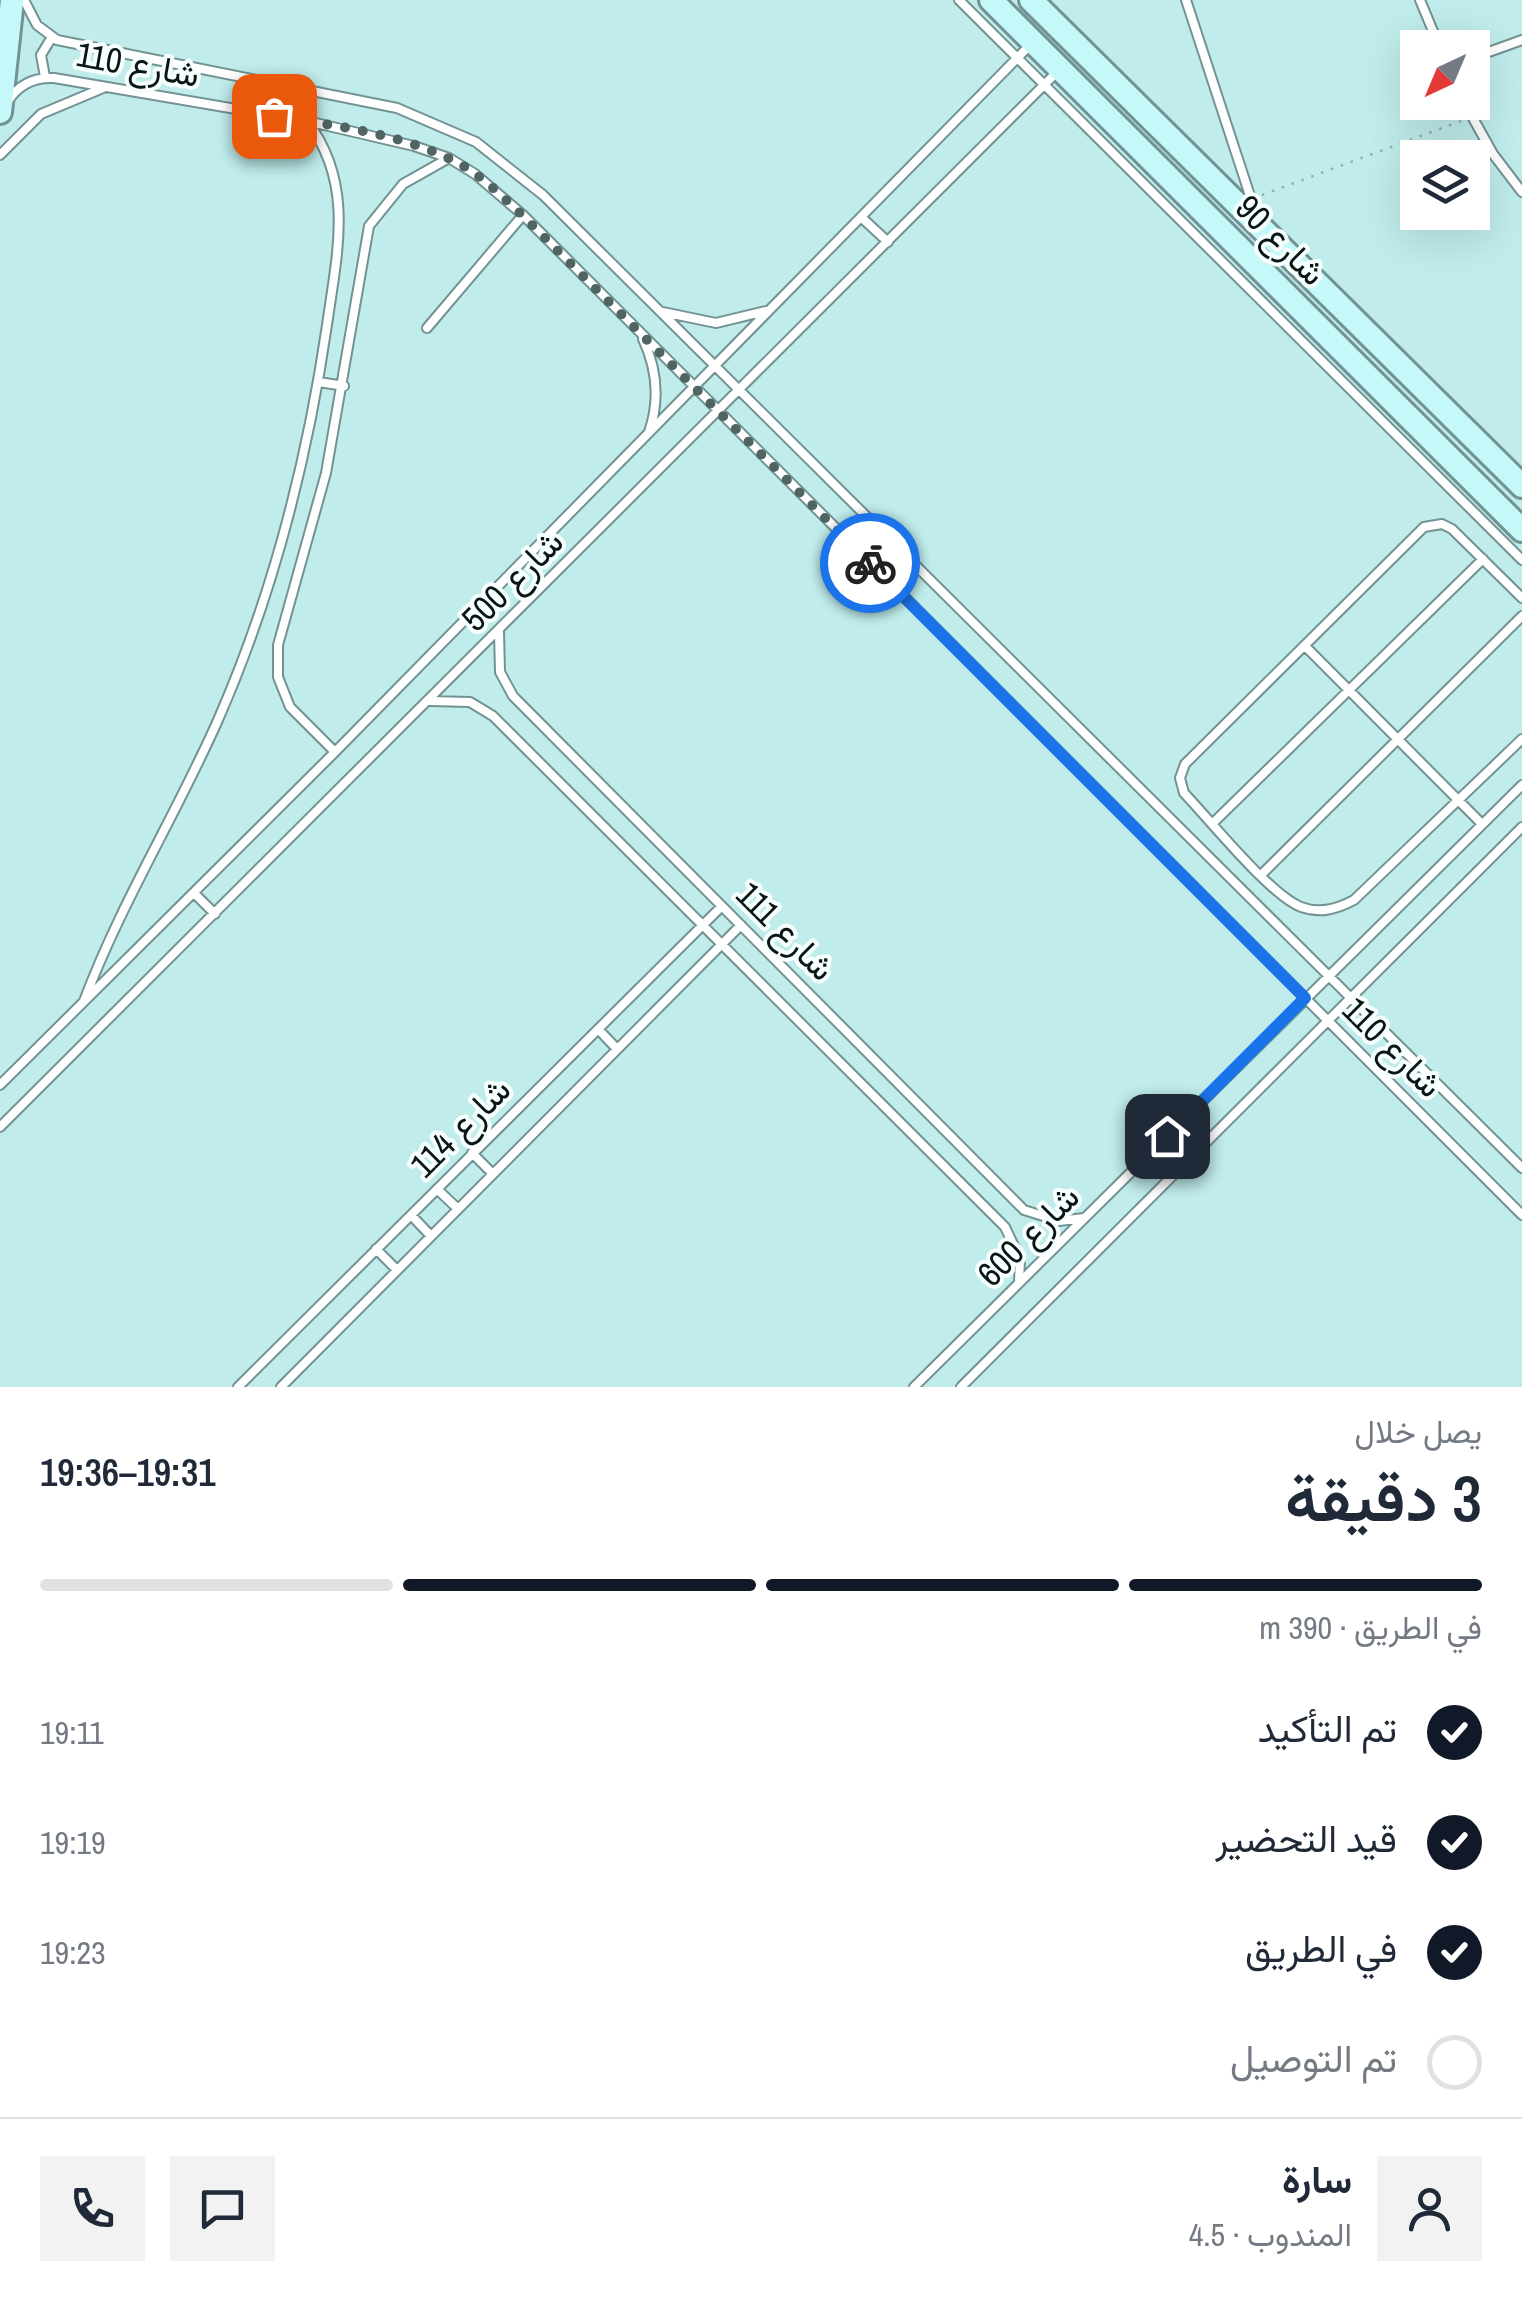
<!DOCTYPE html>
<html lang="ar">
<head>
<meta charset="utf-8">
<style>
  body { margin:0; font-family:"Archivo Narrow",Vazirmatn,sans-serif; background:#f2f2f3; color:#1f2937; direction:rtl; height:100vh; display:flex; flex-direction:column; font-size:38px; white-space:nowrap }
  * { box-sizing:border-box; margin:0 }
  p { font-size:32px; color:#747a83 }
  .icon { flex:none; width:55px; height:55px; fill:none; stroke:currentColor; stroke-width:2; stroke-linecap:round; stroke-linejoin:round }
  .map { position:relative; height:1387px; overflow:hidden; direction:ltr }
  .side { display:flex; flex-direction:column; background:#fff; flex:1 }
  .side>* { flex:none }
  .needle { width:65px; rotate:224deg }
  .fabs { position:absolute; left:1400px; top:30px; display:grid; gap:20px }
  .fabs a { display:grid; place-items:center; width:90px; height:90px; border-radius:0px; background:#fff; box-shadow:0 10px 40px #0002; font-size:50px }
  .pin { position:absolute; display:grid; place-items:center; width:85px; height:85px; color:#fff; margin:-42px; border-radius:20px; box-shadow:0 5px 15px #0006 }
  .courier { position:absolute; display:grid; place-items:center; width:100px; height:100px; margin:-50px; border:8px solid #1a73e8; border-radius:50%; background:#fff; color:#222; box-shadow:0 2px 12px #0007 }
  .head em { font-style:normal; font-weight:600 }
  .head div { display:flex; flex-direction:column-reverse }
  .head { display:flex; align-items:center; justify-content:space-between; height:170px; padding:0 40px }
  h1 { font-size:65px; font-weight:600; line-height:75px }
  .bar { display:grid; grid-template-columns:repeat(4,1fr); gap:15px 10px; align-content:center; height:120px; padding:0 40px }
  .bar i { height:12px; border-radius:8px; background:#e0e1e3 }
  .bar .on { background:#111827 }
  .bar p { grid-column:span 4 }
  .line { display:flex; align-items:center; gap:25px; padding:0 40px; border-top:2px solid #e0e1e3 }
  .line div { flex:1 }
  .round { display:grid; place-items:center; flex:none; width:105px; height:105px; border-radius:0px; background:#f2f2f3 }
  ol { padding:0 40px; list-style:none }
  li { display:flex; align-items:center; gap:30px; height:110px }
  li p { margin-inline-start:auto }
  li .icon { padding:10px; border-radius:50%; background:#111827; color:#fff; stroke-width:4 }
  li:last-child { color:#747a83 }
  li i { width:55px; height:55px; border:5px solid #e0e1e3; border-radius:50% }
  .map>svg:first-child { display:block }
</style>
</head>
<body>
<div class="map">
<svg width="1522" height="1387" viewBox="0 0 1522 1387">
  <rect width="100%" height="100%" fill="#d5f7f7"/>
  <path fill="#c0ecec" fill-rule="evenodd" d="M0,0H1522V1387H0ZM1418,48H1472V102H1418ZM1418,158H1472V212H1418Z"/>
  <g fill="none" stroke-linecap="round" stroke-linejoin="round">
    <g stroke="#739293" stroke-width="12">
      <path id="lane" d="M24,0L37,25L57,40L397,108L476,142L543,195L1522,1168
        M959,0L1522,560
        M1186,0L1255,211
        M1420,0L1440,48
        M1472,58L1522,40
        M45,77L41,55L52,37
        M8,101C19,84 34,77 54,78L307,121L414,146L449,158L475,174L523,215L1522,1215
        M1464,102L1493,154L1522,192
        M0,155L41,114L103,88
        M861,217L888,242
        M663,312L716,323L766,311
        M427,328L523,215
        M643,339C657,369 660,400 649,432
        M319,382L344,386
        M1522,598L1452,529L1442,524L1424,527L1185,764L1180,778L1184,793C1210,820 1270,895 1301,907C1320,914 1337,909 1354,900L1522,739
        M499,632L500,672L513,696L1024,1210L1059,1221L1084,1218
        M1305,646L1482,824
        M430,701L470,702L493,716L1005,1227L1020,1259L1019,1282
        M335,752L290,707L278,677V645L326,473L369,226L403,184L449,158
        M1213,823L1483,559
        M1262,874L1522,616
        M194,893L215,914
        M84,1001C121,903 176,815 218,720C273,595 307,461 327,325C337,253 355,184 307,121
        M598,1029L617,1049
        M0,1085L335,752L1030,45
        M0,1127L1058,71
        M472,1153L493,1174
        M437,1189L458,1209
        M411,1215L431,1236
        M376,1249L397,1270
        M238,1387L722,906
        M281,1387L741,925
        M914,1387L1522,785
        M961,1387L1522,827"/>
    </g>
    <g stroke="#739293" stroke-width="28">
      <path id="secondary" d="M991,0L1522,530
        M1031,0L1522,486
        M0,112L12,0"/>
    </g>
    <path stroke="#94afaf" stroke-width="2.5" stroke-dasharray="2.5 8" stroke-linecap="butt" d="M1262,195L1461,121"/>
    <use href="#lane" stroke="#fff" stroke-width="8"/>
    <use href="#secondary" stroke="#c5f8f9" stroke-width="22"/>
  </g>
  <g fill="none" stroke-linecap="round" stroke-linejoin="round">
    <path stroke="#506464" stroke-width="10" stroke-dasharray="0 18" d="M274,116C331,125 395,133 448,158C477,171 500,194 522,215L870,563"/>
    <path stroke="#1a73e8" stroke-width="12" d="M870,563L1305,998L1167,1136"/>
  </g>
  <g text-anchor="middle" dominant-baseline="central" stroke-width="8" stroke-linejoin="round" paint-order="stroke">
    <g font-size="35" fill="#091515" stroke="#f7fefe">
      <text transform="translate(138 64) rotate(10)">شارع 110</text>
      <text transform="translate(1281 240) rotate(45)">شارع 90</text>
      <text transform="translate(512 580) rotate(-45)">شارع 500</text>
      <text transform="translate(786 931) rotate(45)">شارع 111</text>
      <text transform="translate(1393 1047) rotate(45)">شارع 110</text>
      <text transform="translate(460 1127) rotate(-45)">شارع 114</text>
      <text transform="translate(1028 1235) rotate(-45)">شارع 600</text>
    </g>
  </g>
</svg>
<div class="fabs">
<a><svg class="needle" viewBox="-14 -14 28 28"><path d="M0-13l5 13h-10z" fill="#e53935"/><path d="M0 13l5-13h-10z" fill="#747a83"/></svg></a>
<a><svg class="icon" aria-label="layers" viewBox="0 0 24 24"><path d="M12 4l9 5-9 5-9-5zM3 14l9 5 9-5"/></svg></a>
</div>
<div class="pin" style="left:274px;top:116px;background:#ea580c"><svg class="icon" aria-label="bag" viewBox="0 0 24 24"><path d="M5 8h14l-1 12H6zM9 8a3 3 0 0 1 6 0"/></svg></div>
<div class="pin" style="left:1167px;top:1136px;background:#1f2937"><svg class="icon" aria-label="home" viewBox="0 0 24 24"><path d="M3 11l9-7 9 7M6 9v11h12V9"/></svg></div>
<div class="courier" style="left:870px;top:563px"><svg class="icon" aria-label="bike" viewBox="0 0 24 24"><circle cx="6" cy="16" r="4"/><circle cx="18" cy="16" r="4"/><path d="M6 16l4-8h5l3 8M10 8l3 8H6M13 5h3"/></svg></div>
</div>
<section class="side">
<div class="head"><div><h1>3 دقيقة</h1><p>يصل خلال</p></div><em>19:31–19:36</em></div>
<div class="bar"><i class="on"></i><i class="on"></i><i class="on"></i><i></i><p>في الطريق · 390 m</p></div>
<ol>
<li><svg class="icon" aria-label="check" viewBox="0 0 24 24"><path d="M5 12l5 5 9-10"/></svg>تم التأكيد<p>19:11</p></li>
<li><svg class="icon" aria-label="check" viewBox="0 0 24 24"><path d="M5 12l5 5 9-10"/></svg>قيد التحضير<p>19:19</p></li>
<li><svg class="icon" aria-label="check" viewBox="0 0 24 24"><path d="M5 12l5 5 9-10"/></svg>في الطريق<p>19:23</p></li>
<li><i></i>تم التوصيل</li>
</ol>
<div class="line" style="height:180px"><a class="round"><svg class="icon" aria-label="person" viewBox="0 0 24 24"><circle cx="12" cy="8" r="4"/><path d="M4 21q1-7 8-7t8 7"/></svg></a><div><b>سارة</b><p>المندوب · 4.5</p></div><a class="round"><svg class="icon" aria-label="chat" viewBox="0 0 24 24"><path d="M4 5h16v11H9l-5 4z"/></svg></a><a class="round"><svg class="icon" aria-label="phone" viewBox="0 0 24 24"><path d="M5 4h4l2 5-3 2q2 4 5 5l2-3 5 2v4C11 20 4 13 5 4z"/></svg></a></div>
</section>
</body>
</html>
